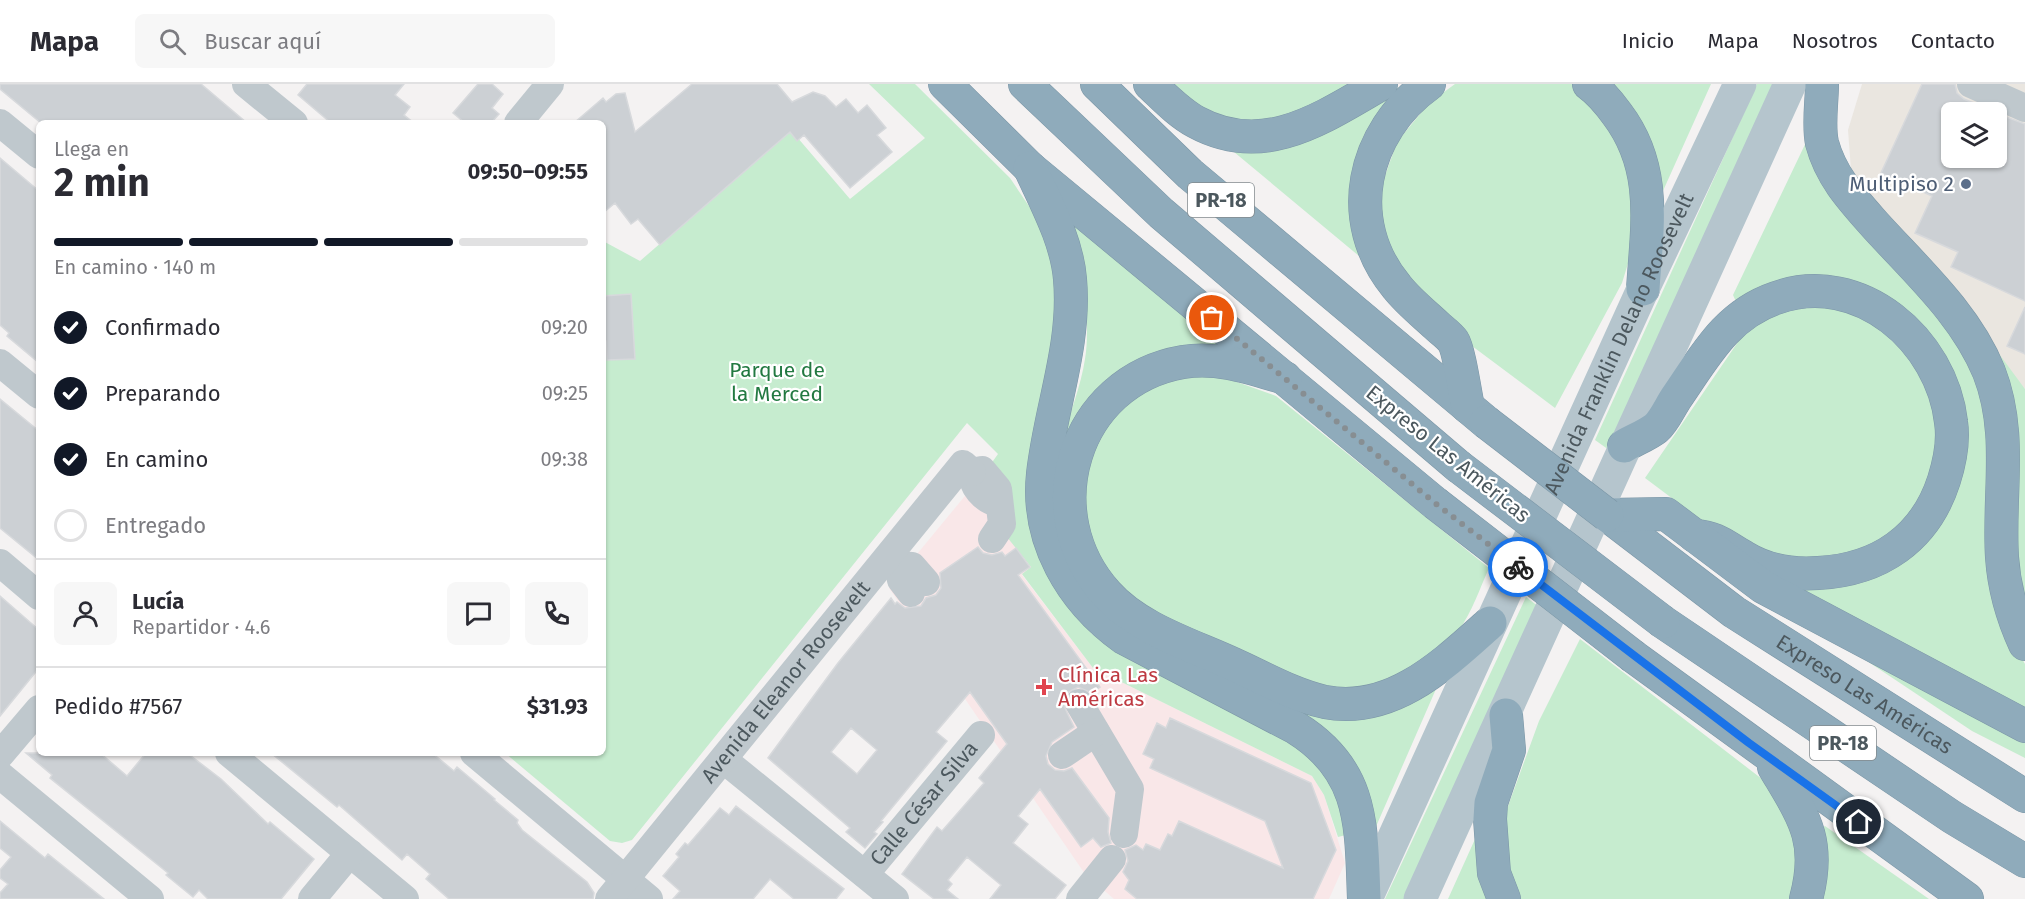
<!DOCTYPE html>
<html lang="es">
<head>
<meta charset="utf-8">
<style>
  body { margin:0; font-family:"Fira Sans",sans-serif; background:#f7f7f7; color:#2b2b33; height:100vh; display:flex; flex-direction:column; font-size:22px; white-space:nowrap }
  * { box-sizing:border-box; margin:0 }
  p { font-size:20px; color:#7c7c81 }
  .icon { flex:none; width:33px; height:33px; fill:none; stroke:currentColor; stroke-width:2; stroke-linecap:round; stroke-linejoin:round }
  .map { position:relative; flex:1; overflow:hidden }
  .drawer { position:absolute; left:36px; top:36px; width:570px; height:636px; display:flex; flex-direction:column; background:#fff; border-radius:9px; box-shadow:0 2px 4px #0004 }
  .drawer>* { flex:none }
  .buttons { position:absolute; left:1941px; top:18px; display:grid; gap:12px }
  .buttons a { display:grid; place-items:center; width:66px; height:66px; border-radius:9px; background:#fff; box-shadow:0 2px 4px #0004; font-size:30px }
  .pin { position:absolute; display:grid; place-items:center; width:51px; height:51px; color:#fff; margin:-26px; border:3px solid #fff; border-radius:50%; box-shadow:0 2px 6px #0007 }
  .courier { position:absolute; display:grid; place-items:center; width:60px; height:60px; margin:-30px; border:4px solid #1a73e8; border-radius:50%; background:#fff; color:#222; box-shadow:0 2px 8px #0007 }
  .summary em { font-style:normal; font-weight:700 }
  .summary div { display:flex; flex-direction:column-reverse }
  .summary { display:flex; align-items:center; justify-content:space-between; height:102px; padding:0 18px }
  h1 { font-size:39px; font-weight:700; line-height:45px }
  .bar { display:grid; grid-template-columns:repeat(4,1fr); gap:9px 6px; align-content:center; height:72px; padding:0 18px }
  .bar i { height:8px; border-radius:4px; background:#e1e1e2 }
  .bar .current { background:#111827 }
  .bar p { grid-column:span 4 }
  .line { display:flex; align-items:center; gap:15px; padding:0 18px; border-top:2px solid #e1e1e2 }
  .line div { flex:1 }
  .round { display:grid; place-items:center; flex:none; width:63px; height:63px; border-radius:9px; background:#f7f7f7 }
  ol { padding:0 18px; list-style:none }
  li { display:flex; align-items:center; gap:18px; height:66px }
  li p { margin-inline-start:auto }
  li .icon { padding:6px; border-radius:50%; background:#111827; color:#fff; stroke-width:4 }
  li:last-child { color:#7c7c81 }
  li i { width:33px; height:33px; border:3px solid #e1e1e2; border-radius:50% }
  header { display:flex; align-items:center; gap:36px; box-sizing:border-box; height:84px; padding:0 30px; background:#fff; border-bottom:2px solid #e1e1e2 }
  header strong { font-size:28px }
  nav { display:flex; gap:33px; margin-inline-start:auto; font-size:21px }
  .search { width:420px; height:54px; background:#f7f7f7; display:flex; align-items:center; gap:15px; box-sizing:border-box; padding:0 21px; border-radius:9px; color:#7c7c81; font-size:22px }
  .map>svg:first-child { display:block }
</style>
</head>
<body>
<header>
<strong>Mapa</strong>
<div class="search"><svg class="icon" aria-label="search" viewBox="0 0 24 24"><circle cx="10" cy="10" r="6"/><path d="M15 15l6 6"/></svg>Buscar aquí</div>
<nav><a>Inicio</a><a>Mapa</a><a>Nosotros</a><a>Contacto</a></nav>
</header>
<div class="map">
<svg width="2025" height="815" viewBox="0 0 2025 815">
  <rect width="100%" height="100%" fill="#f4f2f2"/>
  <path fill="#eae6e0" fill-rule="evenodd" d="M1862,0H2025V305L1869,115L1851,86L1848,46ZM1952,28H1996V74H1952Z"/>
  <path fill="#f9e7e8" d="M988,384L1031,483L1022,491L1093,584L1312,692L1324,711L1345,779L1329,815H1114L1085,790L889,504Z"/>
  <path fill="#c6eccf" d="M869,0H915L1010,94L1039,137L1053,172L1069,522L1092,550L1121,570L1314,664L1354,749L1338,753L1324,711L1312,692L1093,584L1022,490L1031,483L1003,448L988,384L998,370L967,339L632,756L622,759L610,757L505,669H603V157L640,177L791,46L850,115L925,54Z
    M1159,0H1364L1304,31L1241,43Z
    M1405,0L1384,33L1365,177L1228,63L1383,12Z
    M1455,0H1574L1625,51L1638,147L1622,199L1555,324L1468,259L1408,203L1378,135L1381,103L1397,58L1429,19Z
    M1604,0H1711L1658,118Z
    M1757,0H1776L1609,366L1595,356Z
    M1810,50L1949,241L1983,303L2017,566L2025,580V635L1773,501L1842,500L1964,376L1896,226L1738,222L1733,211Z
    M1069,128L1223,265C1209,271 1193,267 1178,269C1151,274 1131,285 1109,301C1096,310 1084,331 1078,345C1046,417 1063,503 1134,545L1137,518L1125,509L1100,481L1084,451L1082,412L1091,362L1115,325L1154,298L1209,288L1276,312L1489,484C1480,504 1472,528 1459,546C1433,585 1386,612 1339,607C1311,603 1287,590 1260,583L1272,611C1340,638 1370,635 1436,605L1371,754C1372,733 1365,717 1357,698C1348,678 1334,657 1319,642C1305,628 1280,620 1263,612C1203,585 1124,562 1085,507C1054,463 1051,405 1063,354C1070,328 1081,302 1085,275C1091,242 1083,162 1065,133Z
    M1807,221L1865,230L1926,290L1940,347L1932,399L1916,428L1880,457L1812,482L1725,454L1645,394L1740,255L1773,228Z
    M1991,259L2025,305V526L2020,509Z
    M1526,513L1539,523L1405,815H1385Z
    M1580,555L1762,695L1783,725L1798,761L1792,815H1521L1509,799L1503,736L1539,637Z
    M1864,575L2025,654V674L1972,647Z
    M1825,742L1929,815H1820L1822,744Z
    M1480,744L1495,815H1448Z"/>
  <path fill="#ccd0d4" stroke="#d7d9dc" stroke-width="1.5" fill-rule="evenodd" d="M0,0H201L247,39H41L0,5Z
    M307,0H404L395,11L410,23L404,31L414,39H331L298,11Z
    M478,0H492L503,10L492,24L499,30L491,39H465L453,29Z
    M692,0H777L792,18L813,8L825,12L836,23L846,15L858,29L867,21L886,44L877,51L892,68L850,104L804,51L797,57L790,48L660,161L638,135L631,140L615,119L603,129V39H574L603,14L606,18L616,10L625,9L635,48Z
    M1922,0H1955L1957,9L1964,15L1995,28H1952V74H1996V29L2025,40V217L1951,183L1958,168L1915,149L1932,112L1881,89Z
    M0,74L39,107V279L7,252L9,249L0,241Z
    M631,210L635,275L607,276L606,257H603V212Z
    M2025,223V270L2007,262Z
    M0,315L39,347V476L0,444Z
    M978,463L983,469L992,471L1002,468L1005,472L1016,464L1030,483L1018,491L1100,603L1092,609L1078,603L1065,610L1063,620L1074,643L1052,658L1046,672L1048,680L1055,686L1064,687L1072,684L1109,734L1108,748L1111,759L1101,763L1093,754L1081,763L1040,705L1018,732L1028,740L1013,759L1066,801L1055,815H990L1001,801L967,773L948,796L952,800L947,806L958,815H934L902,790L937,743L942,747L984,699L979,694L1007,660L970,608L936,648L947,657L881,737L883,738L874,748L877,750L865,764L846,748L850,744L768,674L838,579L891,514L895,520L897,518L905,524L921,522L926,514L936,511L941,504L940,489ZM851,644L877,666L857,690L831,668Z
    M0,512L39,546V584L0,632Z
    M1170,634L1311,699L1336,766L1313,815H1137L1125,805L1129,796L1123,788L1128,777L1125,766L1136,761L1143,766L1146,760L1160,766L1168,750L1172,752L1179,737L1283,784L1265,737L1150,684L1154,675L1143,670L1157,639L1166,644Z
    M26,669H100L127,692L146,669H187L221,695L268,740L270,738L314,775L281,815H208L199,806L193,813L166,791L168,789L50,694L52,691Z
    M271,669H432L454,687L457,683L495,715L494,716L518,736L517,739L522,746L587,798L594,809L593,815H449L426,795L430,790L407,770L402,776L339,721L337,723Z
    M736,722L844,805L836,815H794L770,795L753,815H673L680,807L663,792L679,773L676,770L685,759L688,761L720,724L729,731Z
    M0,737L45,774L48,770L104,815H0V809L8,800L0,794V786L11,773L0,764Z"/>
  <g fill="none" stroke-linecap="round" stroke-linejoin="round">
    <g stroke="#7b96a6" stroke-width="34">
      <g id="highway">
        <path d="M945,0L1030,84L1435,419"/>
        <path d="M1025,0L1161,129L1458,382"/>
        <path d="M1097,0L1190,90L1486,338"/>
        <path d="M1150,0C1164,13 1179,29 1196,38C1264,75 1322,34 1381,0"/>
        <path d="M1429,0C1362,48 1342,137 1397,203C1408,217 1423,229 1436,241C1441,246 1449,251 1453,257C1459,266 1465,309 1468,323"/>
        <path d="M1589,0C1600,8 1609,19 1617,30C1658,84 1647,142 1643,205"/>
        <path d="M1822,0C1822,18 1818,41 1822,59C1831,93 1853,116 1876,142C1917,187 1966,231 1989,288C2013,349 1998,410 2002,473C2004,503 2012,532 2025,560"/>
        <path d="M1030,84C1046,119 1067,157 1070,195C1076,262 1050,325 1043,390C1036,456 1071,516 1124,554L1296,644C1365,687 1361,743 1364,815"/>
        <path d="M1285,294C1251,284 1218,272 1183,278C1072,297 1034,430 1107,510C1138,545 1192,561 1233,580C1262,593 1293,611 1325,618C1392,631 1444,580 1490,539"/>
        <path d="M1624,362C1634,356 1647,351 1656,344C1664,337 1670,323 1676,314C1705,272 1726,231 1776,214C1860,184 1942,257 1951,338C1954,358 1950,377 1944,396C1925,455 1879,486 1818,489C1791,491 1767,487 1744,473C1724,462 1719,454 1695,452"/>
        <path id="s4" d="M1607,431L1734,528L2025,712"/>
        <path d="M1607,431L1666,430L1763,503L2025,642"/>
        <path d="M1663,538L1952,733L2025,777"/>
        <path d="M1634,573L1967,815"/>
        <path d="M1774,683C1803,732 1822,756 1806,815"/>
        <path d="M1504,815L1494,789L1490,735L1491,719L1509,666L1506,631"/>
      </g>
    </g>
    <g stroke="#bfc8cd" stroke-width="28">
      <path d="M246,0L294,39"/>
      <path d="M1971,0L2025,24"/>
      <path d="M0,39L39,71"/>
      <path d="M518,39L550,0"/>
      <path d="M0,279L39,311"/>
      <path d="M992,455L1002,440L998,405L982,386L972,388C972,403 983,415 997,419"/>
      <path d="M0,479L39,512"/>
      <path d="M911,509L901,496L898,481L912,482L926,498"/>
      <path d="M1079,619L1130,705L1124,750"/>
      <path d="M229,669L405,815"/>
      <path d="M474,669L649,815"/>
      <path d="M0,671L39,625"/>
      <path d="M1062,671L1096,648"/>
      <path d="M724,676L895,815"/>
      <path d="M0,691L150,815"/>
      <path id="s1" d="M865,790L981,651"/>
      <path d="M312,815L350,769"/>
      <path id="s2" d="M609,815L963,380L972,388"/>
      <path d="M1080,815L1112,775"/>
    </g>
    <g stroke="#b5c5cd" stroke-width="33">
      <path id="s3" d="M1366,815L1643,205L1740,0"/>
      <path d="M1420,815L1790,0"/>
    </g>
    <use href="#highway" stroke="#8fabbb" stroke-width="33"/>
    <g stroke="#7b96a6" stroke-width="34" stroke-linecap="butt">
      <path id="highway-bridge" d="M1486,338L1607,431
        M1458,382L1663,538
        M1435,419L1634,573"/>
    </g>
    <use href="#highway-bridge" stroke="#8fabbb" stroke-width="33"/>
  </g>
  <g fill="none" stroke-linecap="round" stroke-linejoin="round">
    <path stroke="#878e92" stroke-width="6" stroke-dasharray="0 10.8" d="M1212,234L1435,419L1518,483"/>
    <path stroke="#1a73e8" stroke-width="8" d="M1518,483L1749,659L1859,738"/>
  </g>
  <circle fill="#5c6f8a" stroke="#fff" stroke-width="2" cx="1966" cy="100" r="6"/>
  <path fill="#e0444e" stroke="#fff" stroke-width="2" d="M1041 594h6v6h6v6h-6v6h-6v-6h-6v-6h6z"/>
  <g text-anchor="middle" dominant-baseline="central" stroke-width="4.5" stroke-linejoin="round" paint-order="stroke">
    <g fill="#fff" stroke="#828a8e" stroke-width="1.5">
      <rect x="1188" y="99" width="66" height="34" rx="4.5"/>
      <rect x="1810" y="642" width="66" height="34" rx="4.5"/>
    </g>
    <g font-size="20" font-weight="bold" fill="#4c585e">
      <text x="1221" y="116">PR-18</text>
      <text x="1843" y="659">PR-18</text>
    </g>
    <g font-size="21" fill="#4e5e75" stroke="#fff" text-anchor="end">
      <text x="1954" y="100">Multipiso 2</text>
    </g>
    <g font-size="21" fill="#4c585e" stroke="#fff">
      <text stroke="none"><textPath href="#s3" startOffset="610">Avenida Franklin Delano Roosevelt</textPath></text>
      <text transform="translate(1448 370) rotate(39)">Expreso Las Américas</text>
      <text stroke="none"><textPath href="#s2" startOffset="280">Avenida Eleanor Roosevelt</textPath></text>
      <text stroke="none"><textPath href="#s4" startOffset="314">Expreso Las Américas</textPath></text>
      <text stroke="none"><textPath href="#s1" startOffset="92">Calle César Silva</textPath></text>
    </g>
    <g font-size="21" fill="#227941" stroke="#fff">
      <text x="777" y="286">Parque de<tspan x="777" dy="24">la Merced</tspan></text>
    </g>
    <g font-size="21" fill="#be3a42" stroke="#fff" text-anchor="start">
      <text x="1058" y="591">Clínica Las<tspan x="1058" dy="24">Américas</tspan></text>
    </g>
  </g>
</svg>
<div class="buttons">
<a><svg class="icon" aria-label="layers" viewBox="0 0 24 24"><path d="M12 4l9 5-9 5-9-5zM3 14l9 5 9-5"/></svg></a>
</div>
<div class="pin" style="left:1212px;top:234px;background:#ea580c"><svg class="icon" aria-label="bag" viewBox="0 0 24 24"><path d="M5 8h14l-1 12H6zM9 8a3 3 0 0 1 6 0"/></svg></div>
<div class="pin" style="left:1859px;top:738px;background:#1f2937"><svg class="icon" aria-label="home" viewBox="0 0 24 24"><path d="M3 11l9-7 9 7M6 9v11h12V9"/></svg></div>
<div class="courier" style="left:1518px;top:483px"><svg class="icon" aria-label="bike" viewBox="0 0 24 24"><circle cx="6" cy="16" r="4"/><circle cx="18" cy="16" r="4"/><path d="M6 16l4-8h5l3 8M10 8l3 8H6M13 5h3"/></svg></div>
<section class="drawer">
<div class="summary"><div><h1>2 min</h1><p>Llega en</p></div><em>09:50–09:55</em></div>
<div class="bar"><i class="current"></i><i class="current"></i><i class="current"></i><i></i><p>En camino · 140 m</p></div>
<ol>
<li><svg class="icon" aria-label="check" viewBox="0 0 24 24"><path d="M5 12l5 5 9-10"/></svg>Confirmado<p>09:20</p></li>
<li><svg class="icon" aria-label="check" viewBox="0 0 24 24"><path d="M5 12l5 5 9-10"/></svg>Preparando<p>09:25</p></li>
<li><svg class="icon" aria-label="check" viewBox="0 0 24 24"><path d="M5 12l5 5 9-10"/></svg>En camino<p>09:38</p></li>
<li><i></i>Entregado</li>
</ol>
<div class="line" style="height:108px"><a class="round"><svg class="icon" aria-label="person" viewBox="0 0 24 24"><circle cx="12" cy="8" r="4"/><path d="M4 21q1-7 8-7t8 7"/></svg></a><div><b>Lucía</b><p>Repartidor · 4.6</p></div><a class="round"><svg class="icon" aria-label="chat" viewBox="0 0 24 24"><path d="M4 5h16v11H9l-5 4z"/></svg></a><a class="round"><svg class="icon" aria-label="phone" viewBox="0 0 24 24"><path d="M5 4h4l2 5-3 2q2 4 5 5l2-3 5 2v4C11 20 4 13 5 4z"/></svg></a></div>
<div class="line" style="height:78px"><div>Pedido #7567</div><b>$31.93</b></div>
</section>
</div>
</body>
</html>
